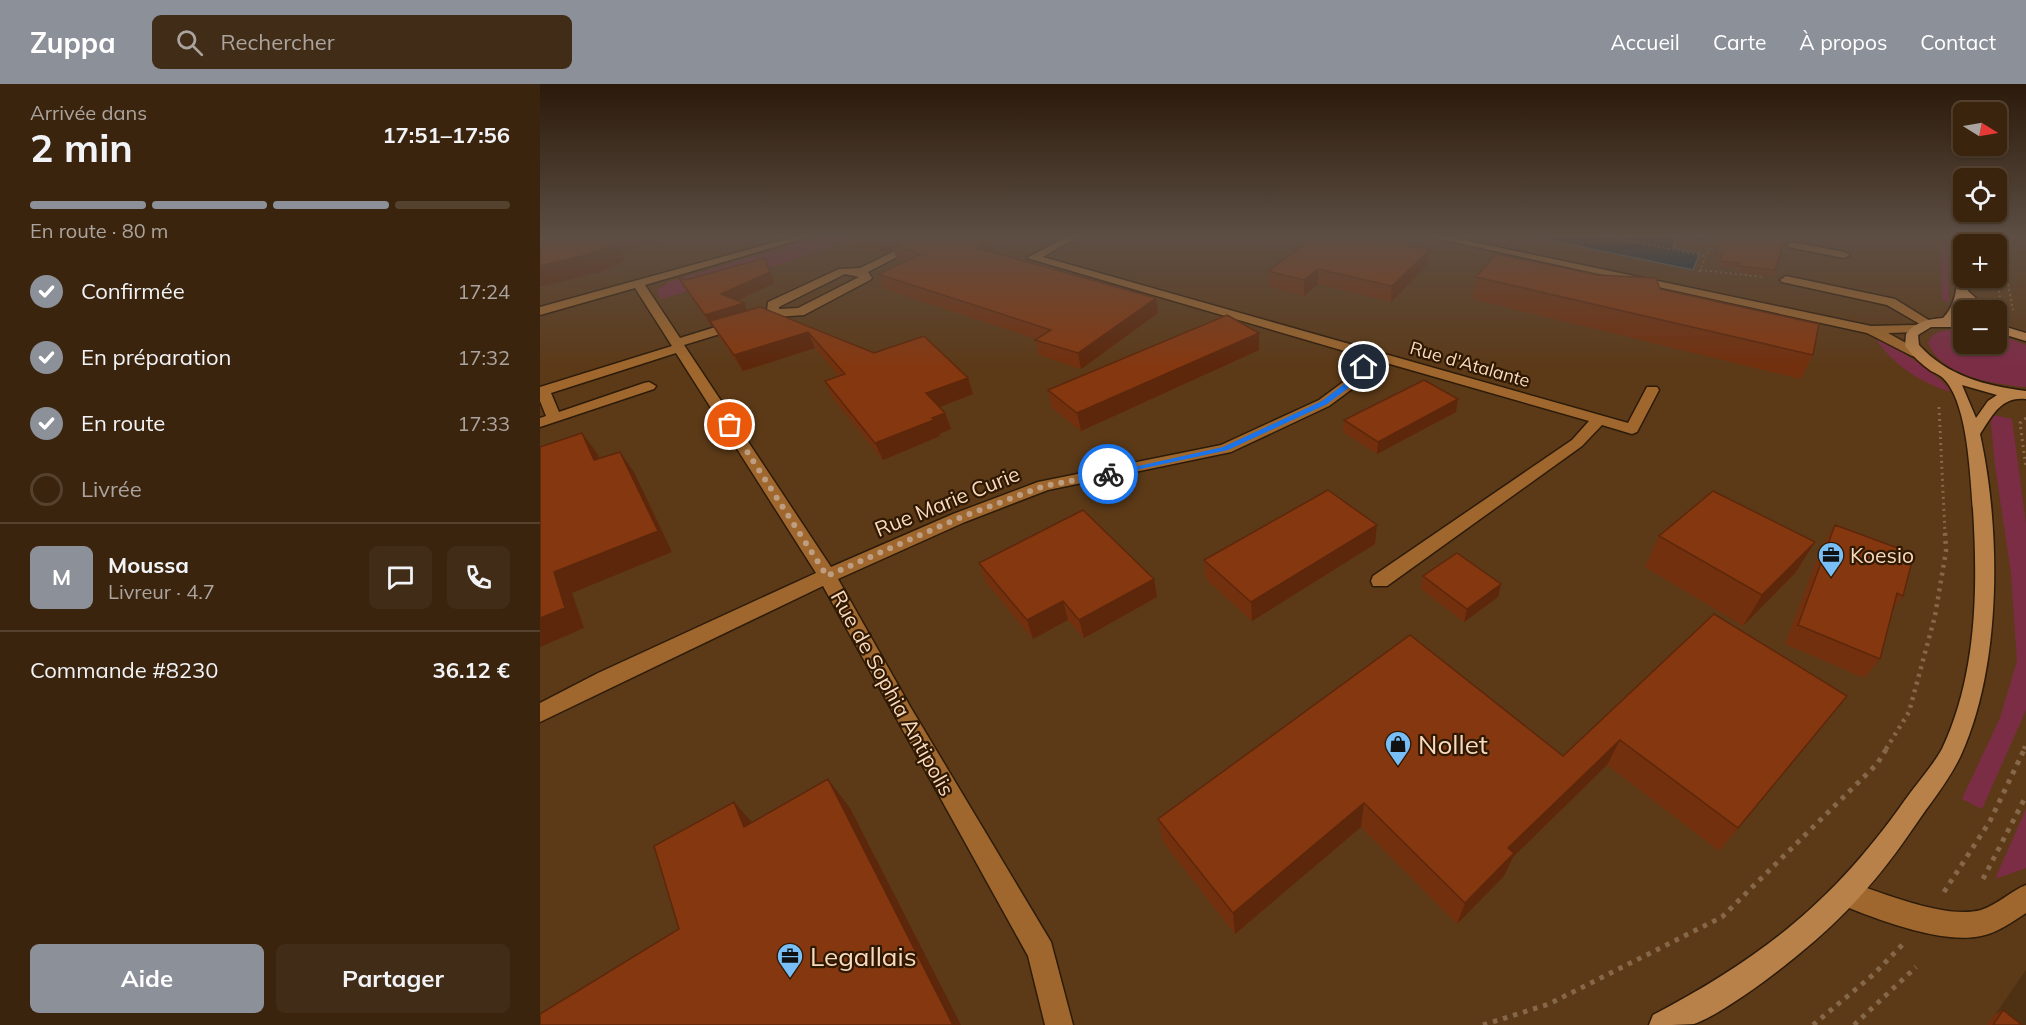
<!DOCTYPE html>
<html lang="fr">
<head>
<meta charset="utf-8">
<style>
  body { margin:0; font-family:Mulish,sans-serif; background:#412c17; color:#f1f3f6; height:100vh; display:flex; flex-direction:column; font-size:22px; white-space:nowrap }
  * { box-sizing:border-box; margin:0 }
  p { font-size:20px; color:#aba49e }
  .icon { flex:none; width:33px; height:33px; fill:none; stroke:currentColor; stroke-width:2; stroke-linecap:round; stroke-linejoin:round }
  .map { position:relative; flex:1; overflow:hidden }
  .side { display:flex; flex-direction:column; background:#3a240e; width:540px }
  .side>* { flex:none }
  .needle { width:39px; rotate:101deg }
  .fabs { position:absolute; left:1413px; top:18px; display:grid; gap:12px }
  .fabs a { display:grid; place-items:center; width:54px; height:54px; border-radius:9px; background:#3a240e; box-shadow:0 2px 4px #0004,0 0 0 2px #54412e; font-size:30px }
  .pin { position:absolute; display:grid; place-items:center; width:51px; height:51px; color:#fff; margin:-26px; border:3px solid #fff; border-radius:50%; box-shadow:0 2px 6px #0007 }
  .courier { position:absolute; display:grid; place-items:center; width:60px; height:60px; margin:-30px; border:4px solid #1a73e8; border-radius:50%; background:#fff; color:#222; box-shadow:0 2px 8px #0007 }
  .headline em { font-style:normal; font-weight:700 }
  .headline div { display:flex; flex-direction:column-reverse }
  .headline { display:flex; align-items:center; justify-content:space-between; height:102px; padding:0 30px }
  h1 { font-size:39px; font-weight:700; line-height:45px }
  .bar { display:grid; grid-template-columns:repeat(4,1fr); gap:9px 6px; align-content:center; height:72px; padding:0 30px }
  .bar i { height:8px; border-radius:4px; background:#54412e }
  .bar .current { background:#8c9099 }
  .bar p { grid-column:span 4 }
  .line { display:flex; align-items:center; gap:15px; padding:0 30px; border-top:2px solid #54412e }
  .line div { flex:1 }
  .round { display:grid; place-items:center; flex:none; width:63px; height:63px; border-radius:9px; background:#412c17 }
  ol { padding:0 30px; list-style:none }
  li { display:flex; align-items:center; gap:18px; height:66px }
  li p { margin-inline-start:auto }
  li .icon { padding:6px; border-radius:50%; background:#8c9099; color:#fff; stroke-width:4 }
  li:last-child { color:#aba49e }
  li i { width:33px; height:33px; border:3px solid #54412e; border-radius:50% }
  .action { display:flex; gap:12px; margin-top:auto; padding:12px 30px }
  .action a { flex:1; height:69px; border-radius:9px; background:#8c9099; color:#fff; font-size:24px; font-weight:700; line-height:69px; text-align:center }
  .action a+a { background:#412c17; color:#f1f3f6 }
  header { display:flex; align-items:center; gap:36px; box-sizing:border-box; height:84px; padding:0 30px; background:#8c9099; color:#fff }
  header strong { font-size:28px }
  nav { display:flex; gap:33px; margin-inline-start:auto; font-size:21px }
  .search { width:420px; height:54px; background:#412c17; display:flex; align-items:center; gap:15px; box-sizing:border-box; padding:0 21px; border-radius:9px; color:#aba49e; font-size:22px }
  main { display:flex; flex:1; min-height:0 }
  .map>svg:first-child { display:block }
</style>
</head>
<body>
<header>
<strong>Zuppa</strong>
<div class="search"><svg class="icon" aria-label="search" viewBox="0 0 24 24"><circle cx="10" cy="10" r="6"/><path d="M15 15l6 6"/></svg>Rechercher</div>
<nav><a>Accueil</a><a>Carte</a><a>À propos</a><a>Contact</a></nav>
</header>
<main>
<section class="side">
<div class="headline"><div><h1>2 min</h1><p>Arrivée dans</p></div><em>17:51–17:56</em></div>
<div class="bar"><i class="current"></i><i class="current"></i><i class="current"></i><i></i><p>En route · 80 m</p></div>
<ol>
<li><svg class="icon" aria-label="check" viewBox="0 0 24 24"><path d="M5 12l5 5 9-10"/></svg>Confirmée<p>17:24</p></li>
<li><svg class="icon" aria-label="check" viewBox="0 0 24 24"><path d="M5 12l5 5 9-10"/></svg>En préparation<p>17:32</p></li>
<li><svg class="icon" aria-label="check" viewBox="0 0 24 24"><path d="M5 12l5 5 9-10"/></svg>En route<p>17:33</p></li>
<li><i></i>Livrée</li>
</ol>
<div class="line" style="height:108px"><b class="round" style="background:#8c9099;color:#fff">M</b><div><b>Moussa</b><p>Livreur · 4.7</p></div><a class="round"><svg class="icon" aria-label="chat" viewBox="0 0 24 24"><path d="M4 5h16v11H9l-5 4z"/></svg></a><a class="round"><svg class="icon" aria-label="phone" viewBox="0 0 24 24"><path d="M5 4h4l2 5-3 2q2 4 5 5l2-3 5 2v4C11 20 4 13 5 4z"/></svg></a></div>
<div class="line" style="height:78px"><div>Commande #8230</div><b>36.12 €</b></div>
<div class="action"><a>Aide</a><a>Partager</a></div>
</section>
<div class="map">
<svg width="1486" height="941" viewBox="0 0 1486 941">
  <rect width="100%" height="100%" fill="#4e3012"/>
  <path fill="#5c3a18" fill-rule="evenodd" d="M0,151H1486V886L1448,941H0ZM1424,160H1456V194H1424ZM1424,226H1456V260H1424Z"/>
  <path fill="#7c2d46" d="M284,151H317L270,171L121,215L117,206L129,198Z
    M1400,151H1406L1409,218L1402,216Z
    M1423,245L1424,260H1456L1457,250L1486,261V303C1454,300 1402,293 1388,259C1393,245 1409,246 1423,245Z
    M1339,256C1358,264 1400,291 1411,308C1381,299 1355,282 1337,257Z
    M1453,331L1472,335L1486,440V626L1442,725L1422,715L1460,634L1477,577L1471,489L1455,381L1451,338Z
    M1486,725V784L1455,795Z"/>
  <path fill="#002b48" stroke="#4b606b" stroke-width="1.5" d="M984,151H1169L1165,158L1137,153L1133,164L1160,169L1153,186Z"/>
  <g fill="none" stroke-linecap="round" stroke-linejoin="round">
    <g stroke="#2d1b09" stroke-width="3">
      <path id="minor" d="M261,151H276L105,201L140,254L227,227L228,218L299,185L320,184L388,151H400L328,188L332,194L330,196L264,231L235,233L144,261L291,483L413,430L498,398L681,361L779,316L810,293L825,273L487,174L529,151H541L503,173L1088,339L1107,303H1117L1119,306L1097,348L1092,350L1062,341L1042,362L847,502H833L831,497L833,492L1032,356L1049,337L836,276L820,299L789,322L691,368L508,406L425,438L298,495L371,624L511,858L533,941H505L488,872L283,502L0,638V619L58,589L276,489L136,269L11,309L19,328L104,299L109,298L116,302L114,305L0,343V334L6,332L0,317V303L132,262L95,204L0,231V223ZM305,190L319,193L258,224L239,225V223Z
        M882,151H900L1331,242L1375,241L1380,242V248L1348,249L1384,269L1377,273L1372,272L1327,249Z
        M1349,151H1364L1359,154Z
        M1252,158L1304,168L1310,171L1304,174L1248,163L1247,161Z
        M1246,192L1355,215L1395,240L1389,244L1385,243L1347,221L1242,198L1240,196Z
        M1306,797C1341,808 1406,836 1441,826C1457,821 1471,807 1486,801V829C1472,838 1457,849 1441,852C1402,861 1333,834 1297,819L1293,810L1297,801Z"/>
    </g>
    <g stroke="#2d1b09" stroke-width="3">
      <path id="major" d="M1413,151H1423L1424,194H1429L1428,207L1449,226H1436L1426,218L1416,235H1424V243H1391L1378,251L1379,261C1407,292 1446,302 1486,307V315C1461,312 1452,332 1440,350C1461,446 1462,581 1421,671C1409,697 1390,719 1374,743C1341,792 1305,833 1259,870C1235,890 1182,930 1154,940C1141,941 1122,941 1109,941L1113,931C1222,874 1294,817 1365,716C1377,699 1392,683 1402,665C1437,591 1438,505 1433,425C1430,391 1428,318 1403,294C1400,291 1395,289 1391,287C1381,280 1373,272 1365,262L1366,250C1375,238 1388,235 1403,234C1424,212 1416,179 1413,151ZM1422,301L1457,311L1448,317L1436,334Z
        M1456,240L1486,249V257L1456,248Z"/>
    </g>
    <path stroke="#856749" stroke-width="2" stroke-dasharray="2 3" stroke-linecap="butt" d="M463,151L461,154L481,159
      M823,151L869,161
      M1059,151L1166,172
      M1451,151L1452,160
      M1459,151L1473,226
      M1160,186L1224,193
      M1456,187L1460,213
      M1159,188L1176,151"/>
    <path stroke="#856749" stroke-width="3" stroke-dasharray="2 4" stroke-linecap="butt" d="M1399,323L1405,450
      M1486,334L1480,339L1486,384"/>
    <path stroke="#856749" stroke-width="4.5" stroke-dasharray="3 5" stroke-linecap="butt" d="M1346,665L1369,628L1395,532L1406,467L1405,448
      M1484,665L1486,660"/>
    <path stroke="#856749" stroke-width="5" stroke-dasharray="4.5 6" stroke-linecap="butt" d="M1443,795L1486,712
      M1404,808L1450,737L1485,664
      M943,941L1009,920L1182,833L1337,680L1347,664
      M1273,941L1334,890L1364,859
      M1314,941L1376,883"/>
    <use href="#minor" fill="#9f672d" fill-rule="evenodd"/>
    <use href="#major" fill="#b9814a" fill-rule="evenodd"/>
  </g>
  <path fill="#72300e" d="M1183,151L1235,186L1233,193L1196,188L1197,185L1178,183L1181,176L1173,174Z
    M308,152L449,158L452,168L618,229L541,285L499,271L496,255L344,205L338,190L364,178L357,176L353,165L342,171L312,162Z
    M890,166L888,181L851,218L778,200L764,212L729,203L728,187Z
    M225,174L235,199L197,217L204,219L207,226L433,310L399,323L405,329L411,345L399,350L400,352L343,376L292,313L285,297L299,292L275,264L203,287L179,253L173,242H171L144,203L138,193L146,196Z
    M936,193L1120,205L1273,271L1261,295L932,215Z
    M719,249V266L541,347L512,324L508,306Z
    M918,315L916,328L837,370L803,348L804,336Z
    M837,441L835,460L712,537L666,495L664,476Z
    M1295,441L1363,512L1353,525L1340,575L1324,594L1245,560L1283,460Z
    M1119,452L1275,458L1255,489L1203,542L1105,483Z
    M439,479L614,495L617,513L544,554L528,536L493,555L446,498Z
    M883,492L961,500L958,513L924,538L881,505Z
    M1174,530L1287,637L1179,767L1067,681L973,773L964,792L917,840L821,743L695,850L623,758L618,735L1023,672Z
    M1463,926L1482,941H1447L1454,931Z"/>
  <path fill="#5d270b" d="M70,151H146L80,167L86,177L60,188L0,203V182Z
    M358,151H382L352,161L353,165L342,171L338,160Z
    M669,151H682L670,154Z
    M449,158L453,172L438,164Z
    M890,166L888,181L851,218L852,202Z
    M225,174L235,199L187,221L181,210Z
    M778,185V200L764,212V196Z
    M616,214L618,229L541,285L538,269Z
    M204,219L209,230L170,237L173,242H171L165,231Z
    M268,248L275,264L203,287L194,271Z
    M719,249V266L541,347L537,329Z
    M428,294L433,310L392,326L386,309Z
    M918,315L916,328L837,370L838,358Z
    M405,329L411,345L399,350L400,352L343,376L335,359Z
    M42,349L57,369L69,396L54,376Z
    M80,368L94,388L132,468L32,509L44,544L0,563V534L14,488Z
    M837,441L835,460L712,537L711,518Z
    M1275,458L1255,489L1203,542L1222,511Z
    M614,495L617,513L544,554L539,536Z
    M961,500L958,513L924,538L927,525Z
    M523,517L528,536L493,555L487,536Z
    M1080,656L1067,681L973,773L964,792L917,840L925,819L968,764Z
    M288,695L310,724L421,941H413Z
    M194,718L220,747L204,743Z
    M824,719L821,743L695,850L693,829Z"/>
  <path fill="#853810" stroke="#5d270b" stroke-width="1.5" d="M0,151H70L76,160L49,170L0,182Z
    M311,151H358L338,160L308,152Z
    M374,151H424L449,158L438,164L616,214L538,269L495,256L511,246L338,190L381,170L352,161Z
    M777,151H820L890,166L852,202L778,185L764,196L728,187Z
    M1183,151H1246L1235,186L1198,182L1199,179L1180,177L1183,169L1176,168Z
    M956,170L1058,191L1116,194L1120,205L1279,240L1273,271L936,193Z
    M225,174L230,188L181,210L204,219L165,231L138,193L146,196Z
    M220,223L334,269L384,252L428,294L386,309L405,329L392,334L394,336L335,359L285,297L305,290L268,248L194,271L170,237Z
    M687,231L719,249L537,329L508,306Z
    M884,296L918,315L838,358L804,336Z
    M42,349L54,376L80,368L118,447L14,488L25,524L0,534V363Z
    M788,406L837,441L711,518L664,476Z
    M1173,407L1275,458L1222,511L1119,452Z
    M543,426L614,495L539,536L523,517L487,536L439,479Z
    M1295,441L1374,470L1363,512L1357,509L1340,575L1258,541Z
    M917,469L961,500L927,525L883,492Z
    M1174,530L1307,612L1198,744L1080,656L968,764L974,769L925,819L824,719L693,829L618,735L870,551L1023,672Z
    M288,695L413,941H0V930L139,845L114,762L194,718L204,743Z
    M1463,926L1482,941H1453Z"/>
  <linearGradient id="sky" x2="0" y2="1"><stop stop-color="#2b1a0a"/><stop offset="0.54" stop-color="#5d4e44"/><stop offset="1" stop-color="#5d4e44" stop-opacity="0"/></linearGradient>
  <rect width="1486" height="282" fill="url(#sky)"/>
  <path fill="#1a73e8" d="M821,282L828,283L818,297L787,320L688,366L568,392L563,390L683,363L782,317L812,294Z"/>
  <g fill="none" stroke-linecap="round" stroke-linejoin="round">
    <path stroke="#be9e82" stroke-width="6" stroke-dasharray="0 10.8" d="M190,341L287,492L419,434L504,402L568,390"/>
  </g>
  <defs>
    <g id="office-pin" transform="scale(1.35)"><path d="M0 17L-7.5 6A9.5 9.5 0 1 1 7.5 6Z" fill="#78bff7" stroke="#301902"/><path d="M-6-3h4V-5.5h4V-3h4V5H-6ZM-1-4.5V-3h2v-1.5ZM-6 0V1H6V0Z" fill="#111"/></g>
    <g id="shop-pin" transform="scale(1.35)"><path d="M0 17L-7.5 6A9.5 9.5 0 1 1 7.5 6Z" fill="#78bff7" stroke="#301902"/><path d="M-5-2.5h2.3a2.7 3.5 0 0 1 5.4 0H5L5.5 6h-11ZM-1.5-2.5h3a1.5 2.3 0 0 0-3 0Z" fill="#111"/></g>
  </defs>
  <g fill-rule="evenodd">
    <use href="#office-pin" x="1291" y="471"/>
    <use href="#shop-pin" x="858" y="660"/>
    <use href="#office-pin" x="250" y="872"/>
  </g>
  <g text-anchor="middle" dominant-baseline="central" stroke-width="4.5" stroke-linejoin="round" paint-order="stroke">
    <g font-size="18" fill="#fadabe" stroke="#301902">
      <text transform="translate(930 280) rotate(16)">Rue d'Atalante</text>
    </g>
    <g font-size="21" fill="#fadabe" stroke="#301902">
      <text transform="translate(407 417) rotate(-22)">Rue Marie Curie</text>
      <text transform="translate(353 609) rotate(61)">Rue de Sophia Antipolis</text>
    </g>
    <g font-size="21" fill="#fadabe" stroke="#301902" text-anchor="start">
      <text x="1310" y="471">Koesio</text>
    </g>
    <g font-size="26" fill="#fadabe" stroke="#301902" text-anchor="start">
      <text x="878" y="660">Nollet</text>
      <text x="270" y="872">Legallais</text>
    </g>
  </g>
</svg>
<div class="fabs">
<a><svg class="needle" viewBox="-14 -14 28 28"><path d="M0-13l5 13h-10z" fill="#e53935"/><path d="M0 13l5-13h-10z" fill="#aba49e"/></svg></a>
<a><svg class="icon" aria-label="locate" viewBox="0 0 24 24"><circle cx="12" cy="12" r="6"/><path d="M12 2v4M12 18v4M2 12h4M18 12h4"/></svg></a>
<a>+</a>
<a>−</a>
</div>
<div class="pin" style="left:190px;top:341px;background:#ea580c"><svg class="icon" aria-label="bag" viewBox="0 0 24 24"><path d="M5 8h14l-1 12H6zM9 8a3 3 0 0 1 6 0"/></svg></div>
<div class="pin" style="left:824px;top:283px;background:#1f2937"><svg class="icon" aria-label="home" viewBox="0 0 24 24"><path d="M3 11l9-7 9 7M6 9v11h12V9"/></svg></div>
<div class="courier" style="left:568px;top:390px"><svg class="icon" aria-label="bike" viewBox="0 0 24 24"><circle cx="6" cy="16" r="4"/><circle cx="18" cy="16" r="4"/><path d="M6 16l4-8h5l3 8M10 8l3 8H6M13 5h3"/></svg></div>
</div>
</main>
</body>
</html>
